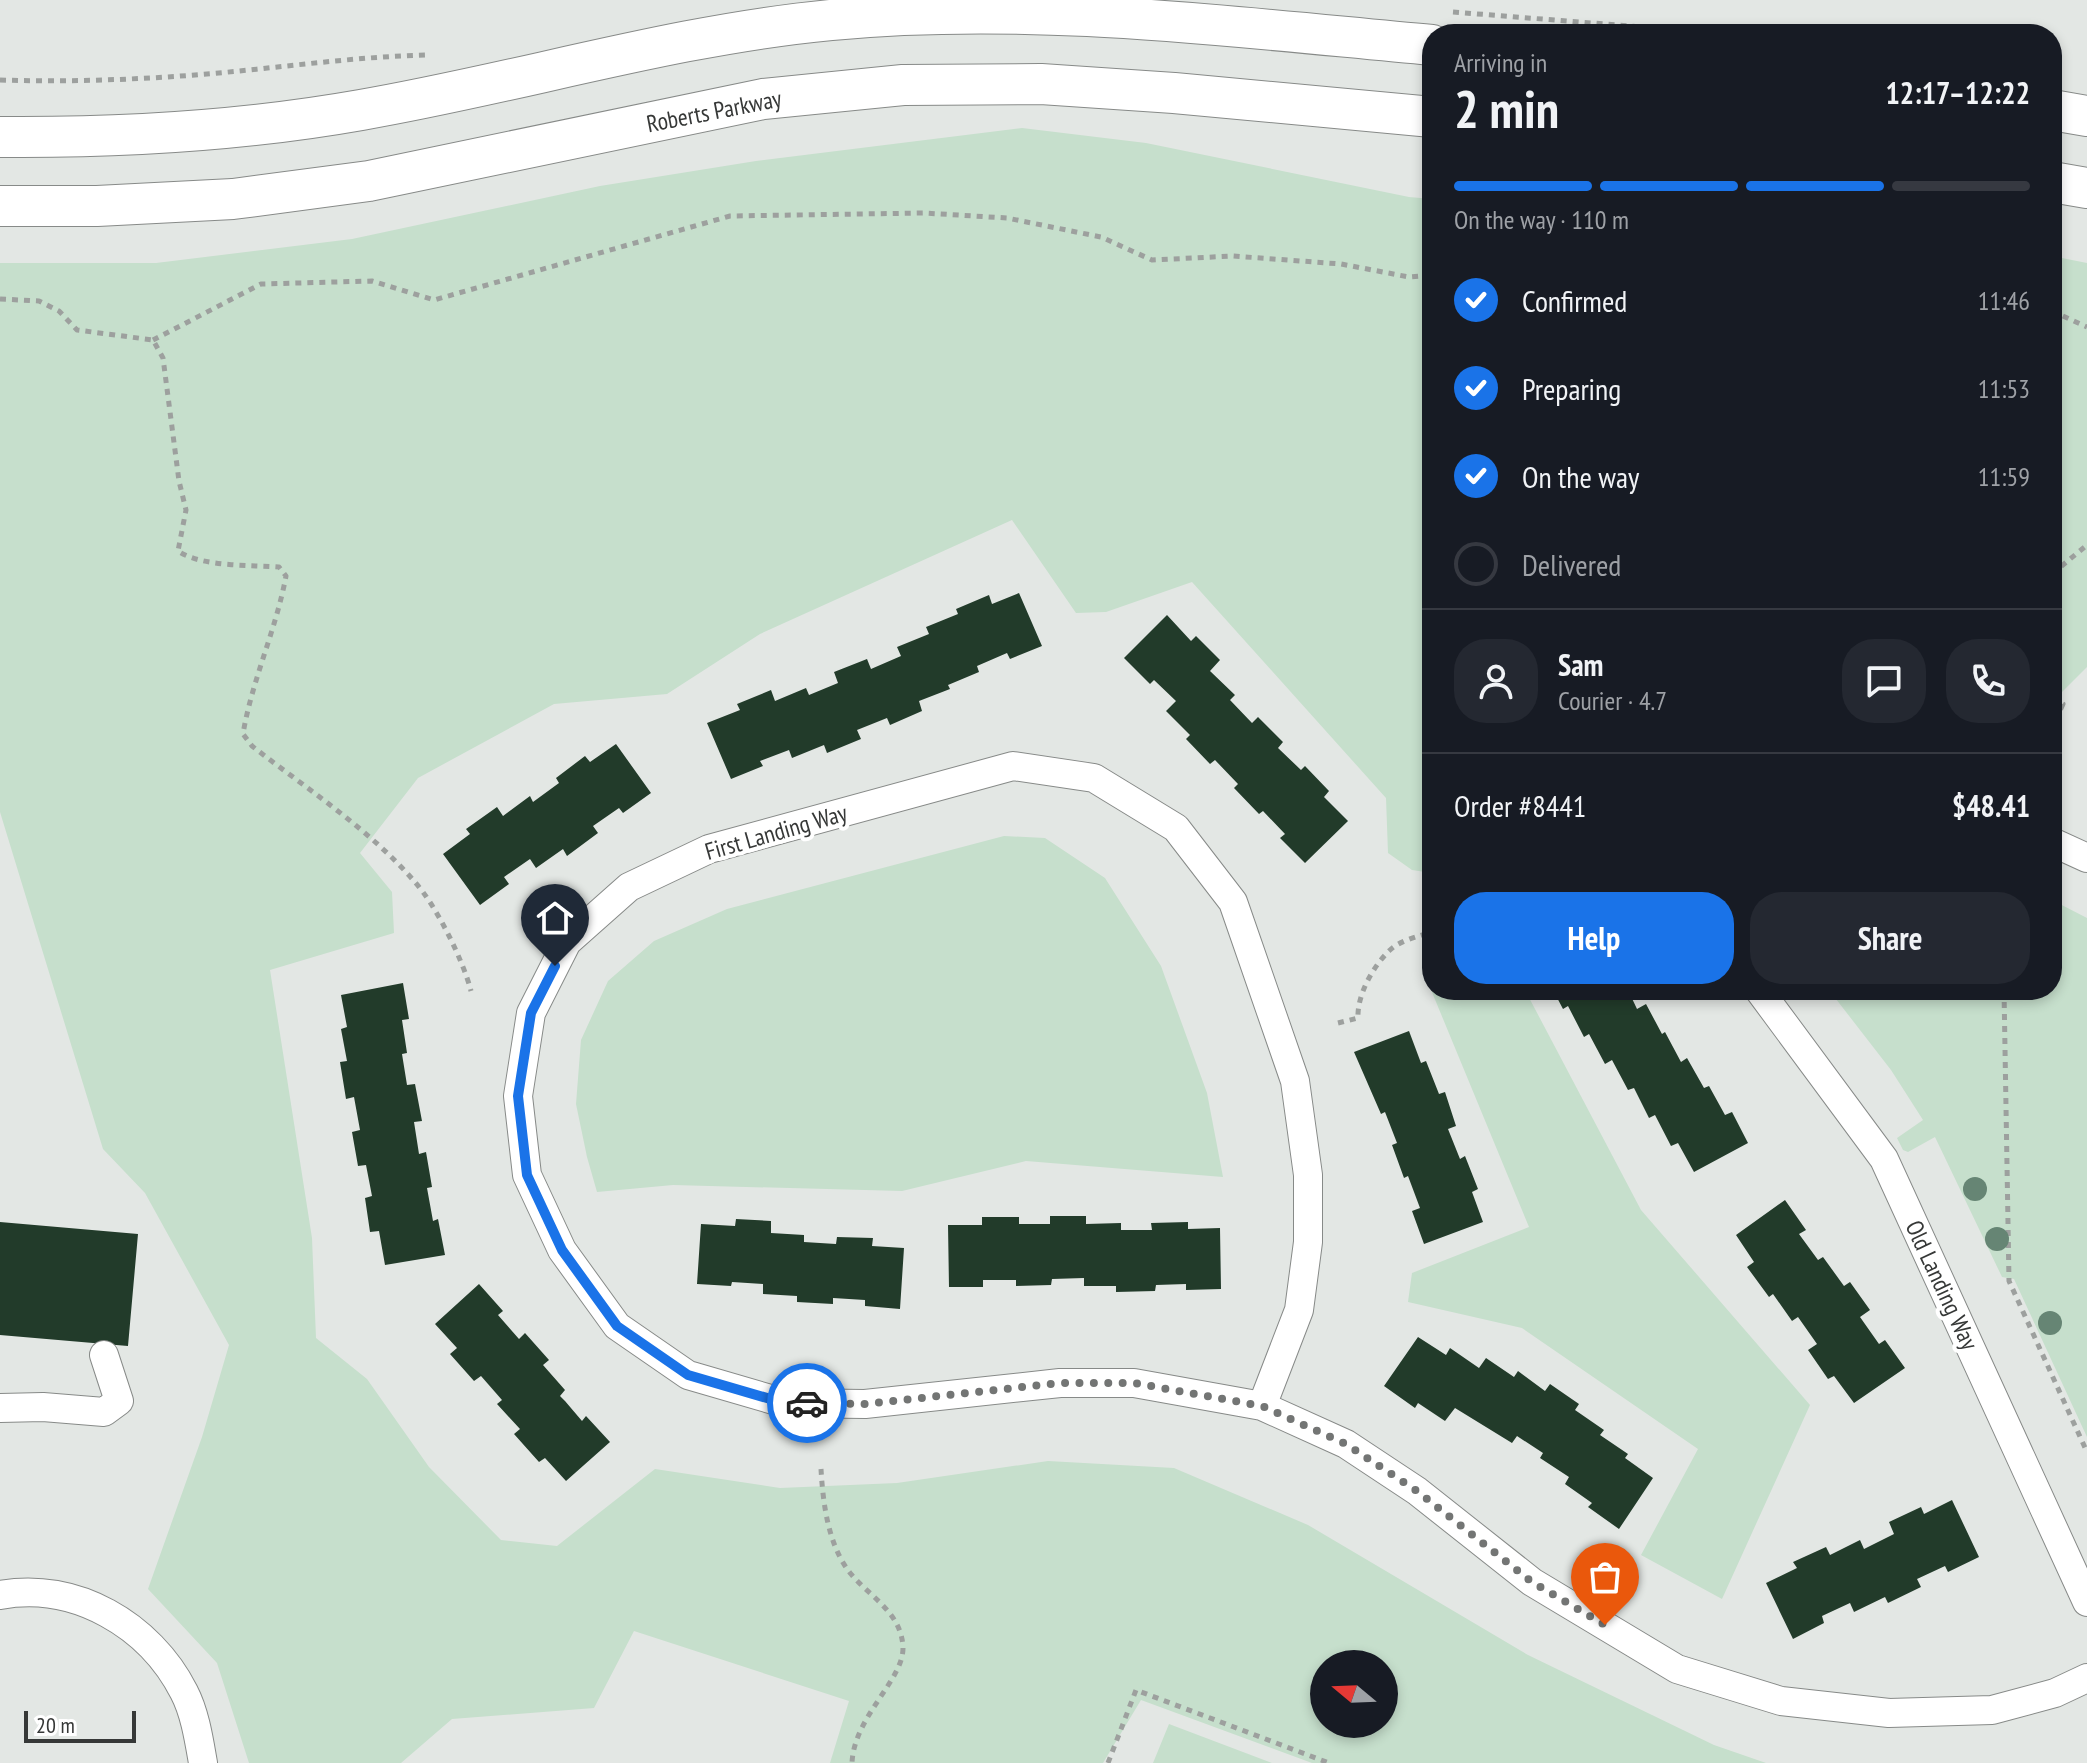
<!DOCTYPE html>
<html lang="en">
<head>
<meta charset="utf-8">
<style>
  body { margin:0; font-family:"PT Sans Narrow",sans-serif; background:#242831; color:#f1f3f6; height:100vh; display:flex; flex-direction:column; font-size:30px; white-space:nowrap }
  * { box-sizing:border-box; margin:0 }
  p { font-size:26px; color:#9ea1a6 }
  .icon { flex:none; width:44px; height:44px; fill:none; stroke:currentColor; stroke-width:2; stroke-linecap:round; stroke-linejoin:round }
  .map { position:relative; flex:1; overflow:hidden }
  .details { position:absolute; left:1422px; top:24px; width:640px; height:976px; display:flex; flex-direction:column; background:#171b24; border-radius:32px; box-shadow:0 4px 12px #0003 }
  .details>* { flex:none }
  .needle { width:52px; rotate:289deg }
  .controls { position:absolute; left:1310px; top:1650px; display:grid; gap:16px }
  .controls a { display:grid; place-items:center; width:88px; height:88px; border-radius:50%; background:#171b24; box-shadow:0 4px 12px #0003; font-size:40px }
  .scale { position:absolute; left:24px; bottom:20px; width:112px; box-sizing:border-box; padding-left:8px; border:4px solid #363837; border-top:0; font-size:22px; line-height:28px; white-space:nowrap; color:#363837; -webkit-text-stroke:6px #fff; paint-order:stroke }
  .pin { position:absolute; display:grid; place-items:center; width:68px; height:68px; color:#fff; margin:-82px -34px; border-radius:50% 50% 50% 0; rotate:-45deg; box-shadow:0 0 8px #0007 }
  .pin .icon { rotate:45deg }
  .courier { position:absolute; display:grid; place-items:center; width:80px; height:80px; margin:-40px; border:6px solid #1a73e8; border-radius:50%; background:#fff; color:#222; box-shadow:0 2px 10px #0007 }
  .overview em { font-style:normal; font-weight:700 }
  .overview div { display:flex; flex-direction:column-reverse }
  .overview { display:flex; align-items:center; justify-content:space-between; height:136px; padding:0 32px }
  h1 { font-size:52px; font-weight:700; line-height:60px }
  .bar { display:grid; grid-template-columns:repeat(4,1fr); gap:12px 8px; align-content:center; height:96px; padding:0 32px }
  .bar i { height:10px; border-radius:6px; background:#363941 }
  .bar .active { background:#1a73e8 }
  .bar p { grid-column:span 4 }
  .line { display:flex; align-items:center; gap:20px; padding:0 32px; border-top:2px solid #363941 }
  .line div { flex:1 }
  .round { display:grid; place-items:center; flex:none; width:84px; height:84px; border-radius:32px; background:#242831 }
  ol { padding:0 32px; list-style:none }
  li { display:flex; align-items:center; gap:24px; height:88px }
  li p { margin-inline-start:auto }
  li .icon { padding:8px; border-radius:50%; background:#1a73e8; color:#fff; stroke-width:4 }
  li:last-child { color:#9ea1a6 }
  li i { width:44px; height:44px; border:4px solid #363941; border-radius:50% }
  .cta { display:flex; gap:16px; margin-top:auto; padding:16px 32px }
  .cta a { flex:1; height:92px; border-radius:32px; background:#1a73e8; color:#fff; font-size:32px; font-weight:700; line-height:92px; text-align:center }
  .cta a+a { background:#242831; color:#f1f3f6 }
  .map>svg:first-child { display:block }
</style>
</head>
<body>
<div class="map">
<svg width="2087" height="1763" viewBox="0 0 2087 1763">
  <rect width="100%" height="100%" fill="#e3e7e4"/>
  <path fill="#c6dfcc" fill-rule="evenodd" d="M1022,128L1146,143L1409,197L1432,199V873L1412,870L1388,853L1386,798L1192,582L1106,612L1076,613L1012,520L760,634L667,694L554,704L418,778L360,853L392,892L394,933L270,970L312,1238L316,1338L367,1379L429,1467L501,1540L557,1546L655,1469L780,1488L897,1483L1048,1461L1174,1468L1308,1525L1528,1655L1714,1745L1766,1763H1312L1141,1700L1103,1763H830L849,1701L634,1631L594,1708L452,1719L401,1763H249L217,1663L148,1589L202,1437L229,1345L145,1193L103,1149L0,812V263H156L352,239L600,186L756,161ZM1324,1664H1384V1724H1324Z
    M2052,256L2087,263V667L2052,702Z
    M1004,836L1045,838L1105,878L1161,966L1207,1093L1223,1177L1026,1161L902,1191L673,1185L597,1192L587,1157L576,1104L581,1040L608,981L654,941L727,909Z
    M2052,900L2087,918V1437L2014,1279L2002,1277L1935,1137L1908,1152L1903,1150L1897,1138L1923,1120L1891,1070L1829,990H2052Z
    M1432,963V990H1525L1641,1210L1810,1405L1722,1599L1641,1555L1698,1449L1522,1328L1408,1302L1412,1273L1529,1227L1422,968Z
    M1169,1724L1272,1763H1153Z"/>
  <path fill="#223b2a" d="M1019,593L1042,646L1010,659L1007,653L977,666L979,672L948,685L950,689L919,701L922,711L890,725L887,718L857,730L861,739L827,753L824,745L792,758L789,750L760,761L763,766L731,779L707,723L740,710L737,704L771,690L775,701L806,688L809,695L838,683L834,672L867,659L871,669L901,656L897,647L929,634L926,627L958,614L956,609L989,595L992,604Z
    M1167,615L1191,641L1196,636L1220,660L1210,671L1235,695L1230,700L1252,723L1258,717L1283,742L1278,748L1301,770L1305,766L1329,791L1324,797L1348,821L1305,863L1280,838L1285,834L1263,811L1259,814L1234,788L1238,784L1215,760L1210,764L1186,739L1190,735L1166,711L1176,701L1154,680L1150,684L1124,658Z
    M616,744L651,793L623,813L619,808L593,826L598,833L567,856L563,849L536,868L530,859L504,877L509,884L480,905L443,854L470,834L466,829L497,807L503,816L530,796L533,802L559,783L556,778L585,756L590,762Z
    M403,983L409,1019L402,1020L407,1053L402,1054L407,1085L415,1084L422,1121L414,1122L419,1154L426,1152L432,1187L427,1188L433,1221L438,1219L445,1255L385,1265L379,1231L370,1232L365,1198L372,1196L366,1165L358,1166L352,1132L360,1130L354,1097L346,1099L340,1062L347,1061L341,1029L347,1027L341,995Z
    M1553,990H1628L1637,1009L1646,1004L1662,1034L1665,1032L1681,1062L1687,1058L1704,1088L1709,1086L1725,1115L1732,1112L1748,1143L1694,1172L1678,1143L1671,1146L1655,1115L1649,1118L1634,1088L1628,1090L1612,1060L1605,1064L1589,1034L1584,1037L1568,1006L1563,1009Z
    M1409,1031L1421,1063L1426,1061L1439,1094L1445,1092L1456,1126L1448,1129L1460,1159L1465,1156L1478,1189L1472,1192L1483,1222L1424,1244L1412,1211L1420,1208L1408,1176L1404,1178L1392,1145L1397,1143L1385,1112L1381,1114L1354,1052Z
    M1785,1200L1806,1230L1799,1234L1818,1260L1823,1257L1844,1286L1850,1282L1870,1310L1860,1317L1879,1344L1885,1340L1905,1368L1854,1403L1834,1376L1828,1379L1808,1350L1817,1344L1798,1317L1792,1321L1773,1294L1769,1297L1747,1267L1754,1262L1736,1235Z
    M1050,1216H1086V1224L1121,1223V1230H1152L1151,1223L1188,1222V1229L1220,1228L1221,1289L1186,1290V1284L1156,1285L1155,1291L1116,1292V1286H1084V1278L1052,1279L1051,1285L1016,1286V1280H983V1287H949L948,1225H982V1217H1019V1224H1050Z
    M736,1219L771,1221V1233L804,1235V1242L836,1244L837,1237L873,1238L872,1246L904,1248L900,1309L865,1306V1300L833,1298V1304L797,1302V1296L763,1294V1284L732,1282L731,1286L697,1284L701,1224L735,1226Z
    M0,1222L138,1234L128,1346L0,1335Z
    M479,1284L503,1311L498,1315L519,1339L525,1333L549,1360L543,1365L565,1390L560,1396L565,1401L582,1421L586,1416L610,1442L566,1481L545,1458L539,1462L514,1434L520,1429L497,1404L502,1400L481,1376L474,1381L450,1354L457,1348L435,1324Z
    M1418,1337L1446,1355L1450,1348L1479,1368L1486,1358L1514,1377L1518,1371L1545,1391L1550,1384L1579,1404L1575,1410L1604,1430L1600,1435L1628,1454L1625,1458L1653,1478L1619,1529L1588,1507L1592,1503L1565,1484L1569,1477L1540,1458L1543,1453L1517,1436L1512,1443L1455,1408L1445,1421L1418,1403L1415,1408L1384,1386Z
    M1952,1500L1979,1557L1948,1572L1945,1566L1917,1579L1921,1587L1888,1603L1885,1597L1854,1612L1850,1603L1822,1616L1824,1623L1793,1639L1766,1583L1797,1568L1793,1562L1826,1547L1830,1555L1860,1540L1864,1549L1894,1534L1889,1522L1921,1507L1924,1514Z"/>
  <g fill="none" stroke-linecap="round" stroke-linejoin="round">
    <g stroke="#878a88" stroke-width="30">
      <path id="street" d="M1013,766L1094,778L1176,828L1233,902L1295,1081L1308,1175V1242L1299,1310L1262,1406L1134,1383H1060L865,1404L784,1403L688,1375L617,1326L562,1250L527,1175L518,1096L531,1013L567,942L629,887L709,849Z
        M2052,842L2087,858
        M1759,990L1884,1159L2087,1602
        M1262,1406L1346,1444L1417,1491L1532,1582L1677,1669L1781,1701L1889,1713L1992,1710L2055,1693L2087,1678
        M0,1408L43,1407L104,1412L119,1401L104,1355
        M0,1595C75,1581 150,1625 184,1692C195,1713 199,1740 203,1763"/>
    </g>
    <g stroke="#878a88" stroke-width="42">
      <path id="secondary" d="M2052,110L2087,116
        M0,137C121,138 242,131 361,110C518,83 672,35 831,20C1032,1 1233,27 1432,45
        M2052,182L2087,188
        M0,206H97L233,199L369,181L763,99L903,85L1041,84L1174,93L1432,117"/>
    </g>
    <path stroke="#9da09e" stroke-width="5" stroke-dasharray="6 6" stroke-linecap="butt" d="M1453,12L1731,34
      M0,80C65,82 130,80 195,75C272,69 348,57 426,55
      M0,299L39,301L59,311L77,330L153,340L163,358L179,481L186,510L178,551C201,567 251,565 279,567L286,576C276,630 252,680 243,734L252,746C307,789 369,829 414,881C436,905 463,960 471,991
      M2052,311L2087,327
      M153,340L261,284L372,281L434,300L730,216L924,213L1007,218L1101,237L1152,260L1233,256L1341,264L1409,277L1432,275
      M2052,574L2087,545
      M2052,699L2063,704L2052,728
      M2004,990L2009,1281L2087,1452
      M1338,1023L1358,1018C1357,995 1373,966 1390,950C1401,940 1419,936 1432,932
      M821,1469C823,1503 828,1546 851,1574C870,1597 901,1612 903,1647C904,1680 854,1716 852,1763
      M1108,1763L1136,1690L1329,1763"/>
    <use href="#street" stroke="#fff" stroke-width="28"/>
    <use href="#secondary" stroke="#fff" stroke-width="40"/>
  </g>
  <g fill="#668574">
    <circle cx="1975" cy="1189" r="12"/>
    <circle cx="1997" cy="1239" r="12"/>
    <circle cx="2050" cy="1323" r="12"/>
  </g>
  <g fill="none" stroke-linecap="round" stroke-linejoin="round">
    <path stroke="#737574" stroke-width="8" stroke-dasharray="0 14.4" d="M807,1403L865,1404L1060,1383H1134L1262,1406L1346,1444L1417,1491L1532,1582L1605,1625"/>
    <path stroke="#1a73e8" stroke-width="10" d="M555,966L531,1013L518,1096L527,1175L562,1250L617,1326L688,1375L784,1403H807"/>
  </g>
  <g text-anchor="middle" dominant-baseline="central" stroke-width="8" stroke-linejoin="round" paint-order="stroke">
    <g font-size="24" fill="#363837" stroke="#fff">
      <text transform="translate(714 111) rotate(-11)">Roberts Parkway</text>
      <text transform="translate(776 832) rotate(-16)">First Landing Way</text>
      <text transform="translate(1942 1285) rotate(65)">Old Landing Way</text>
    </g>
  </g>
</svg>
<div class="controls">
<a><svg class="needle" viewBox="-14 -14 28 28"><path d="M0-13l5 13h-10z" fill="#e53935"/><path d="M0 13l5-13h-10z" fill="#9ea1a6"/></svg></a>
</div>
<div class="scale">20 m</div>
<div class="pin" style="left:1605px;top:1625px;background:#ea580c"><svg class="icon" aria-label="bag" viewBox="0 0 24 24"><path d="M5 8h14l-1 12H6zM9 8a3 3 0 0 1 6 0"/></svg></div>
<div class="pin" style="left:555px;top:966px;background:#1f2937"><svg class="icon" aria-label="home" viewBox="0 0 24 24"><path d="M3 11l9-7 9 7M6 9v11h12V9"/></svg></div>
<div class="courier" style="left:807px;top:1403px"><svg class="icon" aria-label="car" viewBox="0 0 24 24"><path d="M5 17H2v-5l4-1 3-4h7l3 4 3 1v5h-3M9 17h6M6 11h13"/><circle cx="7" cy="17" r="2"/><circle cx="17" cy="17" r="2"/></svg></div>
<section class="details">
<div class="overview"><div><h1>2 min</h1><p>Arriving in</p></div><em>12:17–12:22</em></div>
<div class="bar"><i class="active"></i><i class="active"></i><i class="active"></i><i></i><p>On the way · 110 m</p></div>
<ol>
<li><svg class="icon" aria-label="check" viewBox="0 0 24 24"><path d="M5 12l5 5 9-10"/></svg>Confirmed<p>11:46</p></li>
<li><svg class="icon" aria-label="check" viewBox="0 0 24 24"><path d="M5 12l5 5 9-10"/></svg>Preparing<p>11:53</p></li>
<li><svg class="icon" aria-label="check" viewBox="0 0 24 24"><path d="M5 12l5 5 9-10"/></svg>On the way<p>11:59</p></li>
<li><i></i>Delivered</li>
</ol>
<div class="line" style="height:144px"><a class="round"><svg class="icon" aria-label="person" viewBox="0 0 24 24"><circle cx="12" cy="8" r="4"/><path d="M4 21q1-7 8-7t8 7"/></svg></a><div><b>Sam</b><p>Courier · 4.7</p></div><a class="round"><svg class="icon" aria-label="chat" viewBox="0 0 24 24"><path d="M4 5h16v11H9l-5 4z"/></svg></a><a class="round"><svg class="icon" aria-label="phone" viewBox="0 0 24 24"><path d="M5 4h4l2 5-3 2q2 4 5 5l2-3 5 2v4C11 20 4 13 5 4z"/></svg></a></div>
<div class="line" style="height:104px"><div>Order #8441</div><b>$48.41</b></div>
<div class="cta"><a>Help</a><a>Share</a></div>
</section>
</div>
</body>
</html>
